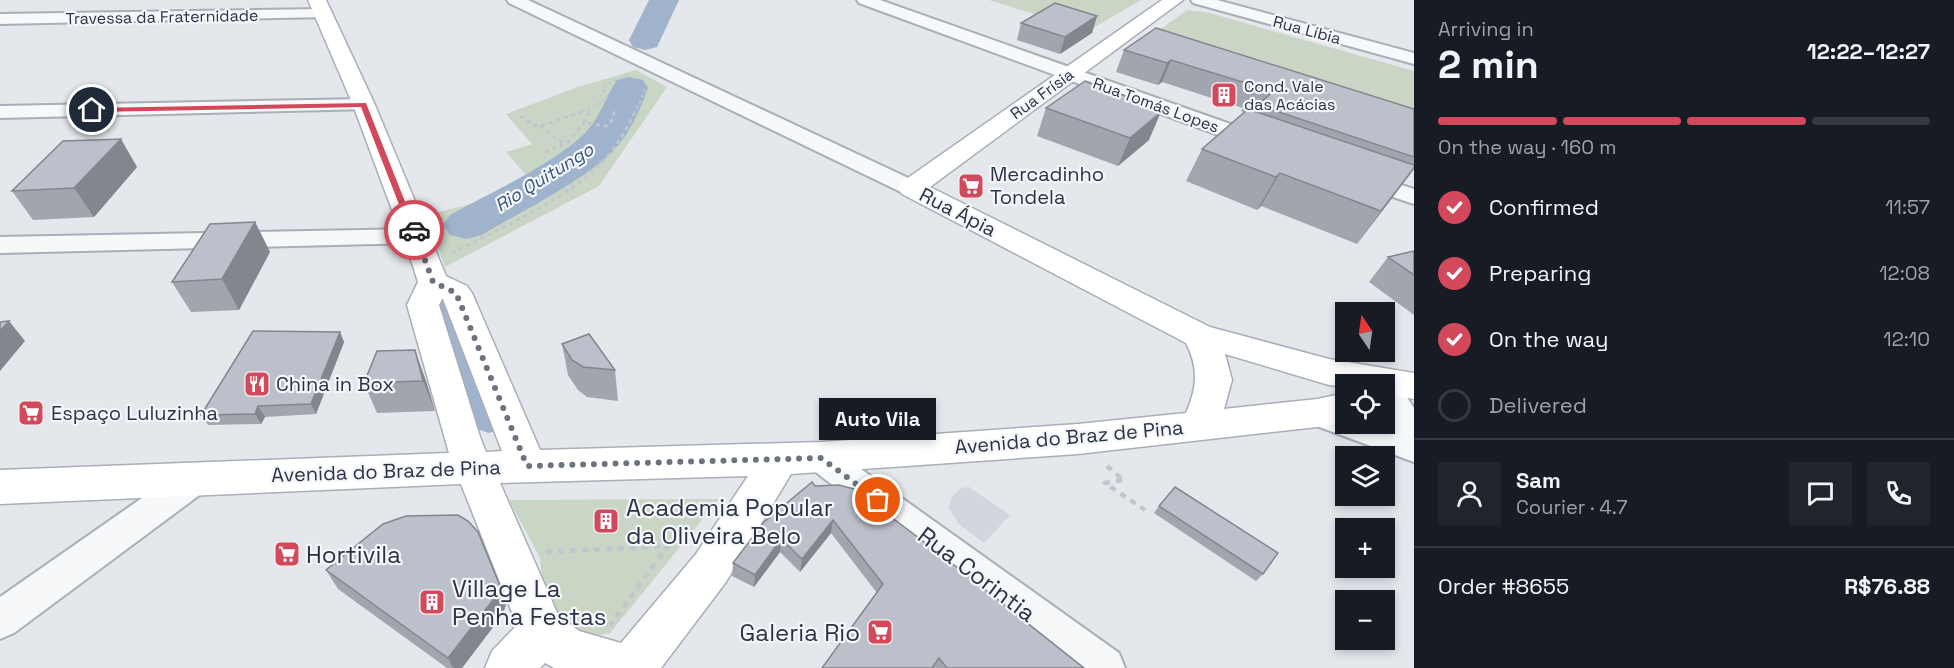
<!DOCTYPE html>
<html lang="en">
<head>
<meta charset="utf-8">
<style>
  body { margin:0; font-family:"Space Grotesk",sans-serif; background:#20242c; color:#f1f3f6; height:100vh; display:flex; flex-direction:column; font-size:22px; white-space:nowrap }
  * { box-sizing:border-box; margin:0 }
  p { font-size:20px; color:#9ea1a6 }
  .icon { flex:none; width:33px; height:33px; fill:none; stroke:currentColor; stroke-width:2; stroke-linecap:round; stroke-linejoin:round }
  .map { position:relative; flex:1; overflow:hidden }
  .side { display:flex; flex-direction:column; background:#171b24; width:540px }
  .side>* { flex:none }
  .needle { width:39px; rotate:347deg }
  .buttons { position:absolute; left:1335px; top:302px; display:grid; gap:12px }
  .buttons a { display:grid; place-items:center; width:60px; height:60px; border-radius:0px; background:#171b24; box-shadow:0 3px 9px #0003; font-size:30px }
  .pin { position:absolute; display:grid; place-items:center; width:51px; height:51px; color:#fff; margin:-26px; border:3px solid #fff; border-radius:50%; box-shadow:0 2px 6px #0007 }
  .courier { position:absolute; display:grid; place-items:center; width:60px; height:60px; margin:-30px; border:4px solid #d1495b; border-radius:50%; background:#fff; color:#222; box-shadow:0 2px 8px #0007 }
  .bubble { position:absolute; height:42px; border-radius:0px; background:#171b24; box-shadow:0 3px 9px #0003; font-size:20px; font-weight:600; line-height:42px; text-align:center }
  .headline em { font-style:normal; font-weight:600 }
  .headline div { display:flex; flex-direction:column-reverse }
  .headline { display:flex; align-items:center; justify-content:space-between; height:102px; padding:0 24px }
  h1 { font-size:39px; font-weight:600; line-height:45px }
  .bar { display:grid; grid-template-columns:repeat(4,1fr); gap:9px 6px; align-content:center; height:72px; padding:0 24px }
  .bar i { height:8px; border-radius:4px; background:#363941 }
  .bar .current { background:#d1495b }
  .bar p { grid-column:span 4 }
  .line { display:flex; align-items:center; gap:15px; padding:0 24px; border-top:2px solid #363941 }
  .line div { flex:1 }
  .round { display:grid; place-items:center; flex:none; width:63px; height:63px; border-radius:0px; background:#20242c }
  ol { padding:0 24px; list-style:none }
  li { display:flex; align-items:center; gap:18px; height:66px }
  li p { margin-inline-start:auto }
  li .icon { padding:6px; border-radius:50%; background:#d1495b; color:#fff; stroke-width:4 }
  li:last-child { color:#9ea1a6 }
  li i { width:33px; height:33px; border:3px solid #363941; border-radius:50% }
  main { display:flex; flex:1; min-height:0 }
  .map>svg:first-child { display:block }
</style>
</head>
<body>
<main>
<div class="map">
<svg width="1414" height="668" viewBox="0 0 1414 668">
  <rect width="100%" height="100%" fill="#e4e7ec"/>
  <path fill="#d2d6de" d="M969,487L1010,515L984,543L959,524L949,508L952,496L962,488Z"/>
  <path fill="#c9d6c5" d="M989,0H1141L1088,31Z
    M1187,10L1206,12L1414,71V137L1138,46Z
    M636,70L667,87L599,186L445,267L427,215L510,194L532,182L506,152L532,144L506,114L578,87Z
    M719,499L610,633L591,637L573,628L544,597L540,558L509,500Z"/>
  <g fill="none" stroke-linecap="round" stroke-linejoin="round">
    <path fill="#9fb4cc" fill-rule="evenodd" d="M649,0H679L657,47L645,50L633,47L629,40Z
      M630,77L643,80L648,88C639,112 630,134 612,152C582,182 520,212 482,235L466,239L450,235L443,225L450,215C488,194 553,164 583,135C600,119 605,98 617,80Z
      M439,278L457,283L465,295L519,410L510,426L489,433L468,426L459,410L413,295L421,283Z"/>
    <g stroke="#a9aeb7" stroke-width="4">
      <path id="street" d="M507,0H528L919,183L922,188L919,193L911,195L903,193L509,3Z
        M857,0H880L1267,137L1270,142L1267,147L1259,148L1251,147L859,3Z
        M1191,0H1217L1414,53V64L1193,3Z
        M324,9L330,11L332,14L330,17L0,24V14Z
        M364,99L371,101L374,105L371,109L0,118V106Z
        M1359,171L1414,189V204L1351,183L1348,178L1351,173Z
        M416,229L425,231L428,236L425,241L416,243L0,253V237Z
        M1391,386L1402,390L1414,408V462L1306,422L1301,413L1306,404L1317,401L1346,411V423H1379L1394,428L1384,416V388Z
        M821,445L833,449L1119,653L1125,668H1071L809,467L804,458L809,449Z
        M197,464L209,468L214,478L209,488L14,633L0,639V597L185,468Z"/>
    </g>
    <g stroke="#a9aeb7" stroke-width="3">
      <path id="secondary" d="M308,0H326L375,105L446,276L467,286L472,293L540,450L821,442L1078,424L1186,413C1197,387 1199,369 1186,343L902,194L898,188L902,182L1162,0H1183L930,187L1210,327L1329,359L1414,373V399L1384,394V384H1346V387L1329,385L1225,354L1232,380L1224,409L1317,399L1346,393V421L1317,427L1078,454L791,474L726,582L661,668H554L545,663L540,668H485L492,651L517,625L461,484L0,504V470L449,453L407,305L418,282L413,266L353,105ZM442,299H443L502,451L486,452L480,437L439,305ZM748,476L696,554L621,643L579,631L558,615L500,483Z"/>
    </g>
    <path stroke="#c2c5cb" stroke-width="2" stroke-dasharray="3 3" stroke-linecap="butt" d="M577,114L608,99L603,89L606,84L628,76
      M588,114L590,110
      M614,114V111
      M634,114L648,85"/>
    <path stroke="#c2c5cb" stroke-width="3" stroke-dasharray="4 4" stroke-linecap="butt" d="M589,112L584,123L607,126L613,119L614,112
      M520,116L533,125L540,126L582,112
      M540,126L559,141L566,143
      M545,152L567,143L584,123
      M452,253C504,226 564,202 605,159C617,146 627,128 635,112"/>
    <path stroke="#c2c5cb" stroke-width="4.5" stroke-dasharray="6 6" stroke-linecap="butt" d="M1107,466L1122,479
      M1122,480L1105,483L1145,510
      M546,552L668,546L610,625"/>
    <use href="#street" fill="#f7f8fa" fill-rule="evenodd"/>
    <use href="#secondary" fill="#fff" fill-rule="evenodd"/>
  </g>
  <path fill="#a1a5ae" d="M1097,16L1092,33L1060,54L1017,40L1021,23Z
    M1124,50L1414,109V169L1357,244L1261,206L1257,210L1186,181L1202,149L1244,112L1241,111L1243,108L1162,82L1158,85L1116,72Z
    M1144,106L1149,140L1118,166L1037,136L1046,108Z
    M137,167L94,217L33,220L12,191Z
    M255,222L270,252L239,310L191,312L172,282Z
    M1414,251V315L1369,282L1388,257Z
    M340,332L344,342L316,414L265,417L261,424L208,425L201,415Z
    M562,344L615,370L618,401L587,397L578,390L568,375Z
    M377,351L426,381L435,411L377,413L364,383Z
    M815,486L1084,668H822L877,593L831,533L800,572L780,552L754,587L732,576L733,563Z
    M1159,506L1263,574L1256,581L1154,513Z
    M326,570L506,604L503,614L462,668H447L338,589Z"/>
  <path fill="#83868d" d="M1097,16L1092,33L1060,54L1065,37Z
    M1171,60L1162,82L1158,85L1167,63Z
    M1161,112L1149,140L1118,166L1130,138Z
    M121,139L137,167L94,217L74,188Z
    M1414,168L1392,198L1357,244L1381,211Z
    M1280,173L1261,206L1257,210L1276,177Z
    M255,222L270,252L239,310L222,279Z
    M9,321L25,341L0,371V331Z
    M340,332L344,342L316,414L311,404Z
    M415,350L426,381L435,411L423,381Z
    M258,406L265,417L261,424L255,414Z
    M833,520L831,533L800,572L802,559Z
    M781,539L780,552L754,587L755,575Z
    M500,586L506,604L503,614L462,668H453L448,658Z"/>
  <path fill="#bbc0ca" stroke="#83868d" stroke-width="1.5" d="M1055,3L1097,16L1065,37L1021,23Z
    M1156,28L1414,109V157L1258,105L1270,94L1253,89L1256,86L1171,60L1167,63L1124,50Z
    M1085,81L1145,103L1142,105L1161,112L1130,138L1046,108Z
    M1248,109L1414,165V168L1381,211L1280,173L1276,177L1202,149Z
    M121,139L74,188L12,191L63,141Z
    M255,222L222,279L172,282L210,224Z
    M1414,251V275L1388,257Z
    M9,321L0,331V322Z
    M253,331L340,332L311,404L258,406L255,414L201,415Z
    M589,334L615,370L583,367L572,360L562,344Z
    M415,350L423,381L364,383L377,351Z
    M812,482L815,486L839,485L854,489L948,560L1084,668H947L939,658L932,668H822L883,584L833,520L802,559L781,539L755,575L733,563L764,522Z
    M1175,487L1278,553L1263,574L1159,506Z
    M458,515L468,521L478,532L500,586L496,596L448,658L326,570L383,524L406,516Z"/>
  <path fill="#d1495b" d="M366,103L417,232L409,230L361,107L92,112L89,110L92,108Z"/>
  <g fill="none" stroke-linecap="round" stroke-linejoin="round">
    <path stroke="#6c737f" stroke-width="6" stroke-dasharray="0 10.8" d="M414,230L433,282L456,293L527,466L821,458L878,500"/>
  </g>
  <defs>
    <g id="building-square" transform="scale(1.35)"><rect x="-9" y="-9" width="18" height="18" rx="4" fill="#d1495b" stroke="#f4f6f9"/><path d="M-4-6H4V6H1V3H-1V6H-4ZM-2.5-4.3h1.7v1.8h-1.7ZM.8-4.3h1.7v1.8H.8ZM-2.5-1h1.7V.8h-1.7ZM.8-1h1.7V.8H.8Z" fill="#fff"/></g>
    <g id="supermarket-square" transform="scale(1.35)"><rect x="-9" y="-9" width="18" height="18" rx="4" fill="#d1495b" stroke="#f4f6f9"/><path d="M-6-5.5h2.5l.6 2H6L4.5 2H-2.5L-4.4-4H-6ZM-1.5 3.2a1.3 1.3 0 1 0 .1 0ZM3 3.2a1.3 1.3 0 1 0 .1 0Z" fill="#fff"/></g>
    <g id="restaurant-square" transform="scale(1.35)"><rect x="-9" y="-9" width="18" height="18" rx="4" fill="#d1495b" stroke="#f4f6f9"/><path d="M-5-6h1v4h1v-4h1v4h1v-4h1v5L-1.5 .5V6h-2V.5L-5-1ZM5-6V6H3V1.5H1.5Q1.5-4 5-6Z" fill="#fff"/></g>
  </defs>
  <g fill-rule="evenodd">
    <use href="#building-square" x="1224" y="95"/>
    <use href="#supermarket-square" x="971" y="186"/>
    <use href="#restaurant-square" x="257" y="384"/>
    <use href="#supermarket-square" x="31" y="413"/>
    <use href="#building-square" x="606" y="521"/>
    <use href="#supermarket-square" x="287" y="554"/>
    <use href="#building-square" x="432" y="602"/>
    <use href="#supermarket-square" x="880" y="632"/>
  </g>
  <g text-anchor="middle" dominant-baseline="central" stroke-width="4.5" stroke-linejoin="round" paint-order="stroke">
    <g font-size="16" fill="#2b3445" stroke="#f4f6f9">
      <text transform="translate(162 17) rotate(-1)">Travessa da Fraternidade</text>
      <text transform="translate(1307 30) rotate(15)">Rua Líbia</text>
      <text transform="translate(1042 94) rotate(-36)">Rua Frísia</text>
      <text transform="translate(1156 105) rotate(20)">Rua Tomás Lopes</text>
    </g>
    <g font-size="16" fill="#2b3445" stroke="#f4f6f9" text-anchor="start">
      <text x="1244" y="86">Cond. Vale<tspan x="1244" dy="18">das Acácias</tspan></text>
    </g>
    <g font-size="18" font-style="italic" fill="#34527a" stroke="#f4f6f9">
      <text transform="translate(544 177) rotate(-32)">Rio Quitungo</text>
    </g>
    <g font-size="20" fill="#2b3445" stroke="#f4f6f9" text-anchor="start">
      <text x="990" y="174">Mercadinho<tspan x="990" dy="23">Tondela</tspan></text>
      <text x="276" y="384">China in Box</text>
      <text x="51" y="413">Espaço Luluzinha</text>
    </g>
    <g font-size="20" fill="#2b3445" stroke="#f4f6f9">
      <text transform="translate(958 212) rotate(27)">Rua Ápia</text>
      <text transform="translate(1069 437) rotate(-5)">Avenida do Braz de Pina</text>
      <text transform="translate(386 471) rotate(-2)">Avenida do Braz de Pina</text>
    </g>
    <g font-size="24" fill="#2b3445" stroke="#f4f6f9" text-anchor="start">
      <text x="626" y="507">Academia Popular<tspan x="626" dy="28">da Oliveira Belo</tspan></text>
      <text x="306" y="554">Hortivila</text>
      <text x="452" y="588">Village La<tspan x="452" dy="28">Penha Festas</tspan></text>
      <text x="860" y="632" text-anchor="end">Galeria Rio</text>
    </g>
    <g font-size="24" fill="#2b3445" stroke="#f4f6f9">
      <text transform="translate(977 574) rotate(37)">Rua Corintia</text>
    </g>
  </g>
</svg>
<div class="buttons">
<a><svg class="needle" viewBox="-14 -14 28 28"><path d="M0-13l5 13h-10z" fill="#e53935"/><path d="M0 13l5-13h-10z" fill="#9ea1a6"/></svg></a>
<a><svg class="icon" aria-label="locate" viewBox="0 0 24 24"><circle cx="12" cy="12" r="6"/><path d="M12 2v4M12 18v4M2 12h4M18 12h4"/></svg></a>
<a><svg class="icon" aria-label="layers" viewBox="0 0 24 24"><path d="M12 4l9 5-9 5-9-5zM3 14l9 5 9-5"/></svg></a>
<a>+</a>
<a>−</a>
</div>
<div class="pin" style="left:878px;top:500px;background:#ea580c"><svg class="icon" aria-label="bag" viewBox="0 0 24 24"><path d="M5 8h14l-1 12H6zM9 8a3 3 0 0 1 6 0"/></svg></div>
<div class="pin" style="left:92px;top:110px;background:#1f2937"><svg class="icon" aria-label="home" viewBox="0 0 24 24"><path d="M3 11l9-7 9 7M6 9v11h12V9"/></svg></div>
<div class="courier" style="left:414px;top:230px"><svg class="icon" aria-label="car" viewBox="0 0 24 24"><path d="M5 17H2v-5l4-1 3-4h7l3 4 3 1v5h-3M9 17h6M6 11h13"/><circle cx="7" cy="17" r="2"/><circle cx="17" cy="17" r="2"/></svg></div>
<div class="bubble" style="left:819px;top:398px;width:117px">Auto Vila</div>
</div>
<section class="side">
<div class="headline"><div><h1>2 min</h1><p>Arriving in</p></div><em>12:22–12:27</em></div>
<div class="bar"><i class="current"></i><i class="current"></i><i class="current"></i><i></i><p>On the way · 160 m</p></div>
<ol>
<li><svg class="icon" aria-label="check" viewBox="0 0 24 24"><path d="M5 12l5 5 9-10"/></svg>Confirmed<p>11:57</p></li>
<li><svg class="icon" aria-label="check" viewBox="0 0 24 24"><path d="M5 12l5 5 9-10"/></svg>Preparing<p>12:08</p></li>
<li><svg class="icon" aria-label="check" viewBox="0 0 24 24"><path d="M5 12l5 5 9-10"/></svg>On the way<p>12:10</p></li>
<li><i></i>Delivered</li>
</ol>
<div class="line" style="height:108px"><a class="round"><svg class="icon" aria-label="person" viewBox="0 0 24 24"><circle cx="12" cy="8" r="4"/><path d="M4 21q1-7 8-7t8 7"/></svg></a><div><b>Sam</b><p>Courier · 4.7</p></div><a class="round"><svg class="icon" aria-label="chat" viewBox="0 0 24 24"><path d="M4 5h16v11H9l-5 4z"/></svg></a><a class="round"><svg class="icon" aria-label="phone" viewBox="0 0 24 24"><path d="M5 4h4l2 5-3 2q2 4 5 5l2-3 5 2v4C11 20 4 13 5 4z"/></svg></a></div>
<div class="line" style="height:78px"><div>Order #8655</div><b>R$76.88</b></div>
</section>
</main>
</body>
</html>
